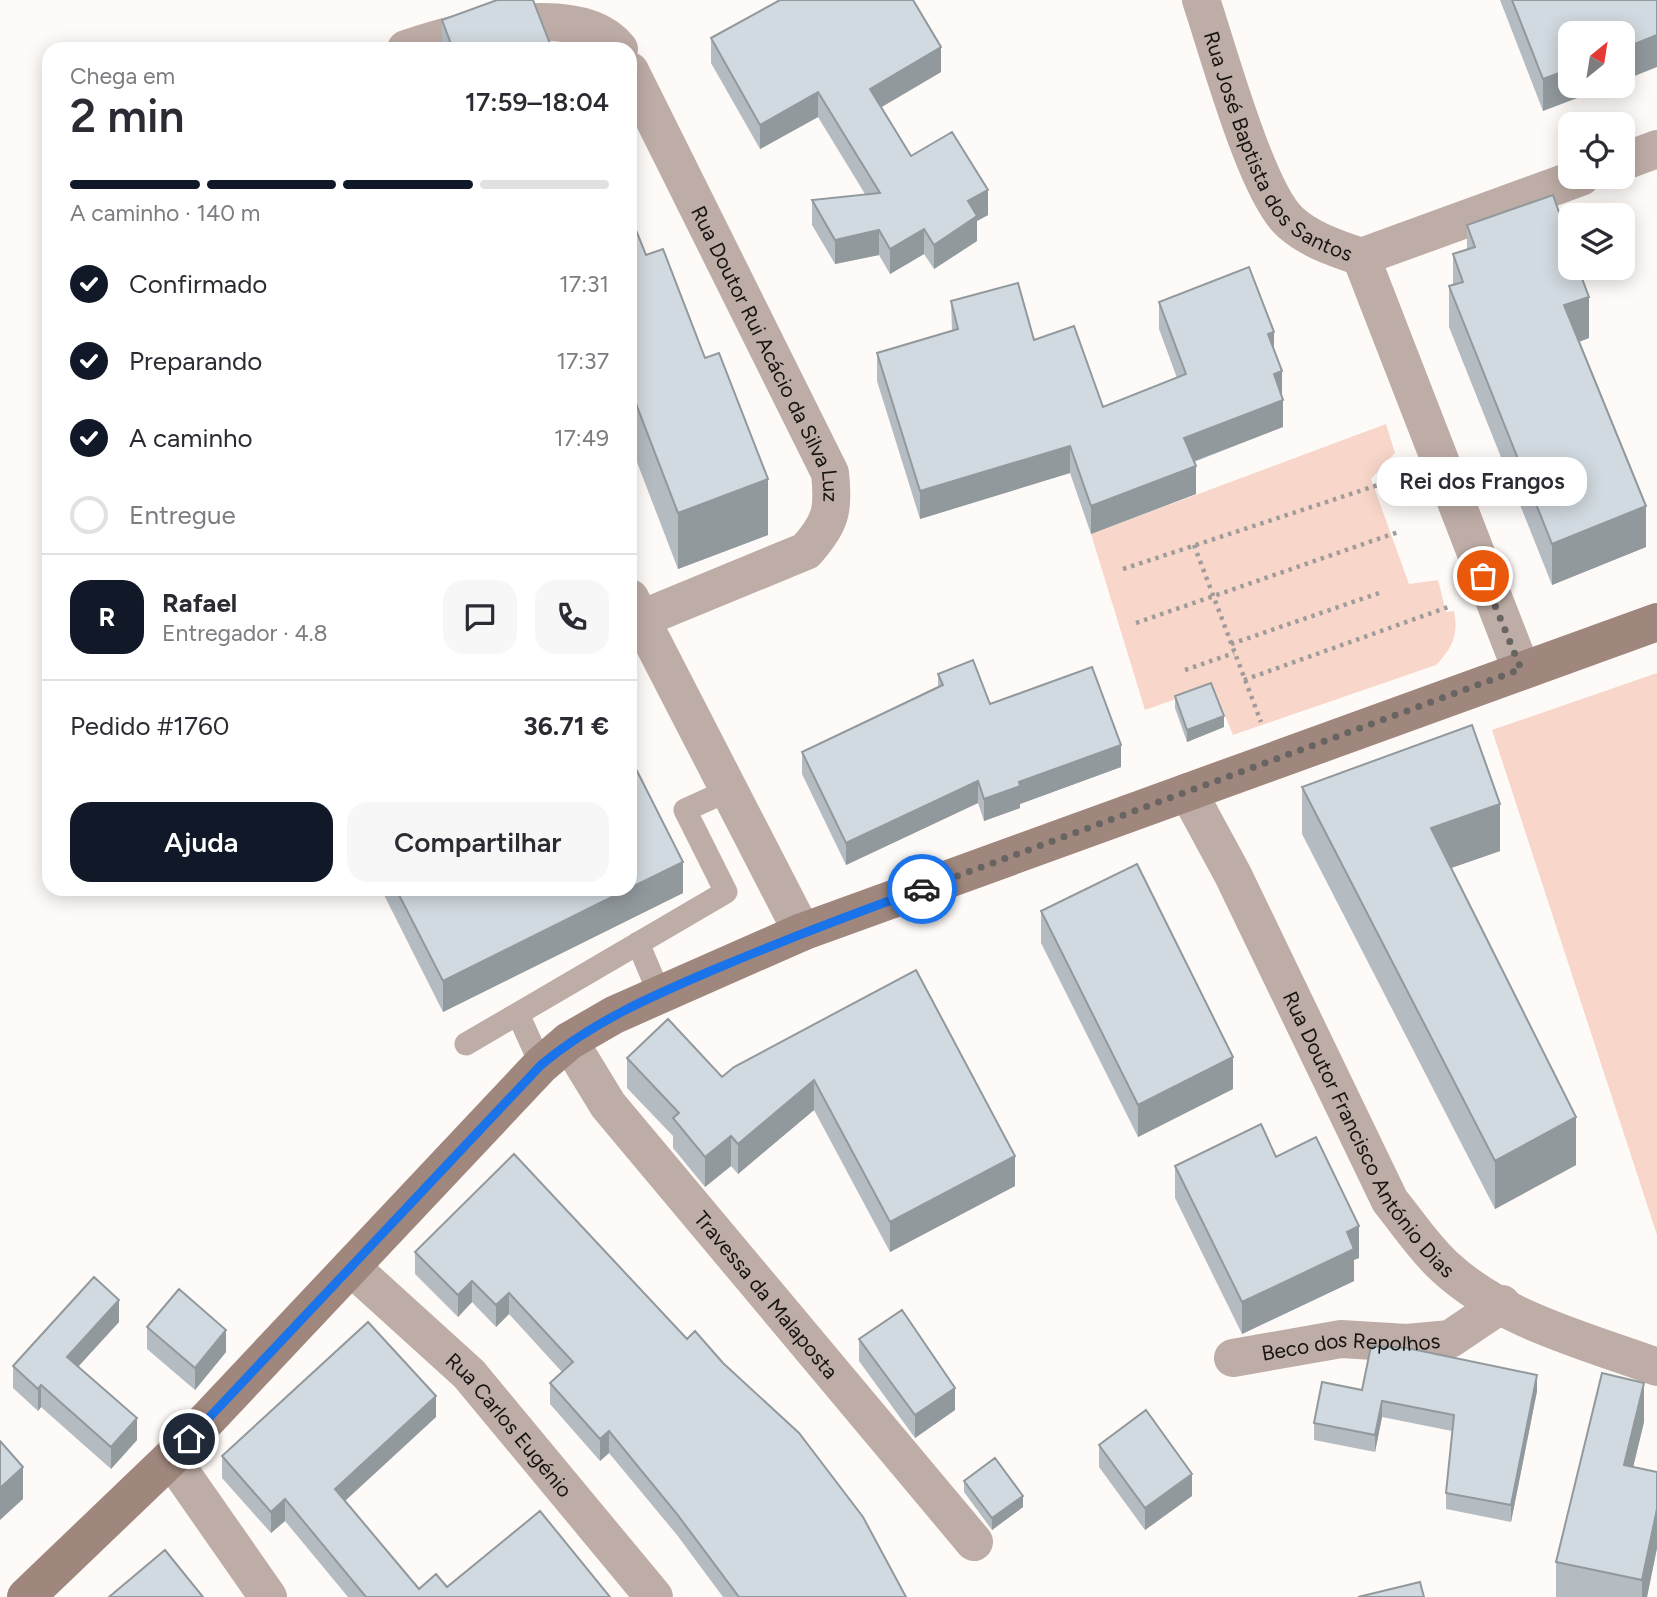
<!DOCTYPE html>
<html lang="pt">
<head>
<meta charset="utf-8">
<style>
  body { margin:0; font-family:Figtree,sans-serif; background:#f7f7f7; color:#2b2b33; height:100vh; display:flex; flex-direction:column; font-size:26px; white-space:nowrap }
  * { box-sizing:border-box; margin:0 }
  p { font-size:23px; color:#7c7c81 }
  .icon { flex:none; width:38px; height:38px; fill:none; stroke:currentColor; stroke-width:2; stroke-linecap:round; stroke-linejoin:round }
  .map { position:relative; flex:1; overflow:hidden }
  .drawer { position:absolute; left:42px; top:42px; width:595px; height:854px; display:flex; flex-direction:column; background:#fff; border-radius:21px; box-shadow:0 4px 18px #0003 }
  .drawer>* { flex:none }
  .needle { width:46px; rotate:30deg }
  .controls { position:absolute; left:1558px; top:21px; display:grid; gap:14px }
  .controls a { display:grid; place-items:center; width:77px; height:77px; border-radius:14px; background:#fff; box-shadow:0 4px 18px #0003; font-size:35px }
  .pin { position:absolute; display:grid; place-items:center; width:60px; height:60px; color:#fff; margin:-30px; border:4px solid #fff; border-radius:50%; box-shadow:0 2px 7px #0007 }
  .courier { position:absolute; display:grid; place-items:center; width:70px; height:70px; margin:-35px; border:5px solid #1a73e8; border-radius:50%; background:#fff; color:#222; box-shadow:0 2px 9px #0007 }
  .bubble { position:absolute; height:49px; border-radius:21px; background:#fff; box-shadow:0 4px 18px #0003; font-size:23px; font-weight:600; line-height:49px; text-align:center }
  .headline em { font-style:normal; font-weight:600 }
  .headline div { display:flex; flex-direction:column-reverse }
  .headline { display:flex; align-items:center; justify-content:space-between; height:119px; padding:0 28px }
  h1 { font-size:46px; font-weight:600; line-height:52px }
  .bar { display:grid; grid-template-columns:repeat(4,1fr); gap:10px 7px; align-content:center; height:84px; padding:0 28px }
  .bar i { height:9px; border-radius:5px; background:#e1e1e2 }
  .bar .current { background:#111827 }
  .bar p { grid-column:span 4 }
  .line { display:flex; align-items:center; gap:18px; padding:0 28px; border-top:2px solid #e1e1e2 }
  .line div { flex:1 }
  .round { display:grid; place-items:center; flex:none; width:74px; height:74px; border-radius:21px; background:#f7f7f7 }
  ol { padding:0 28px; list-style:none }
  li { display:flex; align-items:center; gap:21px; height:77px }
  li p { margin-inline-start:auto }
  li .icon { padding:7px; border-radius:50%; background:#111827; color:#fff; stroke-width:4 }
  li:last-child { color:#7c7c81 }
  li i { width:38px; height:38px; border:4px solid #e1e1e2; border-radius:50% }
  .primary-button { display:flex; gap:14px; margin-top:auto; padding:14px 28px }
  .primary-button a { flex:1; height:80px; border-radius:21px; background:#111827; color:#fff; font-size:28px; font-weight:600; line-height:80px; text-align:center }
  .primary-button a+a { background:#f7f7f7; color:#2b2b33 }
  .map>svg:first-child { display:block }
</style>
</head>
<body>
<div class="map">
<svg width="1657" height="1597" viewBox="0 0 1657 1597">
  <rect width="100%" height="100%" fill="#fefaf8"/>
  <path fill="#f8d7ca" d="M1386,424L1395,453L1371,479L1409,584L1438,580L1446,612L1454,611C1459,634 1452,649 1436,665L1233,735L1213,686L1145,710L1091,534Z
    M1657,673V1235L1492,730Z"/>
  <g fill="none" stroke-linecap="round" stroke-linejoin="round">
    <path stroke="#a09c9a" stroke-width="4.5" stroke-dasharray="3.5 5" stroke-linecap="butt" d="M1194,545L1261,722
      M1123,569L1378,485
      M1136,623L1398,532
      M1231,644L1379,593
      M1185,670L1234,653
      M1244,680L1451,606"/>
    <path stroke="#beada6" stroke-width="23" d="M638,943L659,993
      M518,1014L541,1065
      M466,1044L726,892L685,810L729,790"/>
    <g stroke="#beada6" stroke-width="38">
      <path id="s1" d="M1201,0C1218,50 1256,191 1290,222C1310,240 1335,248 1361,257L1521,669"/>
      <path d="M406,49C465,29 580,0 619,49"/>
      <path id="s2" d="M630,71L830,473C834,510 831,523 806,551L641,619"/>
      <path d="M1622,162L1657,149"/>
      <path d="M1361,257L1581,177"/>
      <path d="M630,598L802,932"/>
      <path id="s3" d="M1188,792L1233,875L1390,1201C1408,1223 1424,1248 1445,1267C1502,1320 1586,1341 1657,1367"/>
      <path id="s4" d="M569,1041L608,1105L974,1542"/>
      <path id="s5" d="M351,1267L469,1374L654,1597"/>
      <path id="s6" d="M1233,1358L1341,1339L1407,1343L1450,1339L1502,1304"/>
      <path d="M171,1458L268,1597"/>
    </g>
    <path stroke="#a0877d" stroke-width="38" d="M26,1597L171,1458L541,1065L569,1041L614,1015L802,932L1657,622"/>
  </g>
  <path fill="#b4bbc1" d="M1500,0H1657L1543,111Z
    M442,20L552,49H442Z
    M711,38L941,72L881,107L911,156L988,215L977,221V241L934,269L924,254L890,274L879,255L835,264L812,225V200L865,194L818,117L760,149L711,63Z
    M630,215L646,255L768,535L678,569L630,444Z
    M1467,225L1589,338L1579,342L1646,547L1552,585L1449,327V286L1453,285V254L1467,250Z
    M951,301L1034,340L1103,407L1177,378L1159,329V302L1274,351L1282,395L1283,427L1194,462L1196,494L1091,534L1070,473L920,519L877,381V353L952,331Z
    M938,674L990,704L1121,767L1020,804V808L984,821L978,803L846,865L802,774V752L938,686Z
    M1175,696L1224,727L1187,742L1175,708Z
    M1302,787L1500,851L1451,868L1576,1165L1495,1209L1302,834Z
    M381,889H630L683,893L443,1012Z
    M1041,911L1233,1089L1138,1137L1041,943Z
    M916,970L1015,1186L890,1252L814,1110L738,1174L731,1166L705,1187L673,1148V1136L627,1088V1058L722,1077Z
    M514,1154L906,1597H723L677,1535L609,1453L600,1461L550,1404V1383L562,1372L509,1314L496,1327L472,1302L458,1317L415,1274V1252Z
    M1276,1157L1359,1258L1354,1260V1281L1242,1334L1175,1198V1166Z
    M119,1322L78,1366L137,1440L111,1469L41,1407L38,1411L13,1388V1366Z
    M147,1327L226,1352L195,1390L147,1349Z
    M859,1339L955,1410L915,1438L859,1361Z
    M1362,1390L1537,1391L1511,1522L1446,1509V1493L1452,1431L1382,1417L1375,1452L1314,1440V1423Z
    M436,1417L345,1501L419,1589L447,1587L610,1597H348L285,1521L271,1533L222,1478V1456Z
    M1644,1422L1633,1467L1657,1472V1548L1647,1597H1556V1562Z
    M1099,1445L1192,1496L1145,1530L1099,1467Z
    M964,1481L1023,1507L992,1530L964,1492Z"/>
  <path fill="#92999d" d="M1657,35V67L1622,81V49Z
    M941,47V72L870,114V89Z
    M1570,69V86H1609L1543,111V79Z
    M818,92V117L760,149V125Z
    M988,190V215L977,221V241L934,269V245L968,201Z
    M924,229V254L890,274V249Z
    M879,230V255L835,264V240Z
    M1589,297V338L1564,347V305Z
    M1274,332V360L1268,334Z
    M1282,371V399L1274,374Z
    M1283,400V427L1184,465V438Z
    M1070,446V473L920,519V491Z
    M1196,466V494L1091,534V506Z
    M768,479V535L678,569V513Z
    M1646,506V547L1552,585V544Z
    M1224,716V727L1187,742V730Z
    M1121,745V767L1020,804V808L984,821V799L1019,782Z
    M978,781V803L846,865V843Z
    M1500,804V851L1431,875V828Z
    M683,862V893L443,1012V981Z
    M1233,1057V1089L1138,1137V1105Z
    M814,1080V1110L738,1174V1144Z
    M1576,1117V1165L1495,1209V1161Z
    M731,1136V1166L705,1187V1157Z
    M1015,1156V1186L890,1252V1222Z
    M1359,1226V1258L1354,1260V1281L1242,1334V1302L1347,1232Z
    M472,1281V1302L458,1317V1295Z
    M509,1293V1314L496,1327V1305Z
    M119,1300V1322L67,1379V1357Z
    M226,1330V1352L195,1390V1368Z
    M1537,1375V1391L1511,1522V1505Z
    M1644,1383V1422L1624,1505V1465Z
    M41,1385V1407L38,1411V1389Z
    M955,1388V1410L915,1438V1415Z
    M436,1396V1417L335,1510V1489Z
    M1382,1401V1417L1375,1452V1435Z
    M137,1418V1440L111,1469V1447Z
    M609,1431V1453L600,1461V1439Z
    M23,1467V1499L0,1520V1488Z
    M1192,1474V1496L1145,1530V1508Z
    M1023,1496V1507L992,1530V1518Z
    M285,1499V1521L271,1533V1512Z
    M1657,1509V1548L1647,1597H1642V1580Z"/>
  <path fill="#d1dae0" stroke="#92999d" stroke-width="2" d="M497,0H533L552,49H453L442,20Z
    M780,0H913L941,47L870,89L911,156L952,132L988,190L968,201L977,216L934,245L924,229L890,249L879,230L835,240L812,200L880,193L818,92L760,125L711,38Z
    M1512,0H1657V35L1622,49V33H1570V69L1543,79Z
    M1553,195L1570,244V268H1578L1589,297L1564,305L1646,506L1552,544L1449,286L1463,282L1453,254L1475,247L1467,225Z
    M630,215L646,255L663,249L705,358L719,353L768,479L678,513L630,388Z
    M1249,267L1274,332L1268,334L1282,371L1274,374L1283,400L1184,438L1196,466L1091,506L1070,446L920,491L877,353L958,329L951,301L1018,283L1034,340L1074,326L1103,407L1186,374L1159,302Z
    M973,660L990,704L1092,667L1121,745L1019,782L1020,786L984,799L978,781L846,843L802,752L943,685L938,674Z
    M1211,683L1224,716L1187,730L1175,696Z
    M1472,725L1500,804L1431,828L1576,1117L1495,1161L1302,787Z
    M630,757L683,862L630,888Z
    M1137,864L1233,1057L1138,1105L1041,911Z
    M396,889H628L443,981Z
    M916,970L1015,1156L890,1222L814,1080L738,1144L731,1136L705,1157L673,1118L679,1113L627,1058L668,1019L722,1077L734,1067Z
    M1261,1124L1276,1157L1316,1137L1359,1226L1347,1232L1354,1249L1242,1302L1175,1166Z
    M514,1154L687,1339L695,1331L723,1363L799,1433L863,1517L906,1597H739L677,1514L609,1431L600,1439L550,1383L573,1362L509,1293L496,1305L472,1281L458,1295L415,1252Z
    M94,1277L119,1300L67,1357L137,1418L111,1447L41,1385L38,1389L13,1366Z
    M179,1289L226,1330L195,1368L147,1327Z
    M902,1310L955,1388L915,1415L859,1339Z
    M368,1322L436,1396L335,1489L419,1589L436,1574L447,1587L540,1511L610,1597H366L285,1499L271,1512L222,1456Z
    M1371,1346L1407,1348L1537,1375L1511,1505L1446,1493L1454,1415L1382,1401L1375,1435L1314,1423L1322,1382L1362,1390Z
    M1602,1373L1644,1383L1624,1465L1657,1472V1509L1642,1580L1556,1562Z
    M1146,1410L1192,1474L1145,1508L1099,1445Z
    M0,1441L23,1467L0,1488Z
    M995,1458L1023,1496L992,1518L964,1481Z
    M165,1550L203,1597H109Z
    M1420,1582L1424,1597H1358Z"/>
  <g fill="none" stroke-linecap="round" stroke-linejoin="round">
    <path stroke="#686462" stroke-width="7" stroke-dasharray="0 12.6" d="M922,889L1521,669L1483,576"/>
    <path stroke="#1a73e8" stroke-width="9" d="M189,1439L541,1065C592,1022 652,996 713,970C782,941 852,914 922,889"/>
  </g>
  <g text-anchor="middle" dominant-baseline="central" stroke-width="6" stroke-linejoin="round" paint-order="stroke">
    <g font-size="21" fill="#171412" stroke="#fff">
      <text stroke="none"><textPath href="#s1" startOffset="172">Rua José Baptista dos Santos</textPath></text>
      <text stroke="none"><textPath href="#s2" startOffset="315">Rua Doutor Rui Acácio da Silva Luz</textPath></text>
      <text stroke="none"><textPath href="#s3" startOffset="388">Rua Doutor Francisco António Dias</textPath></text>
      <text stroke="none"><textPath href="#s4" startOffset="322">Travessa da Malaposta</textPath></text>
      <text stroke="none"><textPath href="#s6" startOffset="119">Beco dos Repolhos</textPath></text>
      <text stroke="none"><textPath href="#s5" startOffset="224">Rua Carlos Eugénio</textPath></text>
    </g>
  </g>
</svg>
<div class="controls">
<a><svg class="needle" viewBox="-14 -14 28 28"><path d="M0-13l5 13h-10z" fill="#e53935"/><path d="M0 13l5-13h-10z" fill="#7c7c81"/></svg></a>
<a><svg class="icon" aria-label="locate" viewBox="0 0 24 24"><circle cx="12" cy="12" r="6"/><path d="M12 2v4M12 18v4M2 12h4M18 12h4"/></svg></a>
<a><svg class="icon" aria-label="layers" viewBox="0 0 24 24"><path d="M12 4l9 5-9 5-9-5zM3 14l9 5 9-5"/></svg></a>
</div>
<div class="pin" style="left:1483px;top:576px;background:#ea580c"><svg class="icon" aria-label="bag" viewBox="0 0 24 24"><path d="M5 8h14l-1 12H6zM9 8a3 3 0 0 1 6 0"/></svg></div>
<div class="pin" style="left:189px;top:1439px;background:#1f2937"><svg class="icon" aria-label="home" viewBox="0 0 24 24"><path d="M3 11l9-7 9 7M6 9v11h12V9"/></svg></div>
<div class="courier" style="left:922px;top:889px"><svg class="icon" aria-label="car" viewBox="0 0 24 24"><path d="M5 17H2v-5l4-1 3-4h7l3 4 3 1v5h-3M9 17h6M6 11h13"/><circle cx="7" cy="17" r="2"/><circle cx="17" cy="17" r="2"/></svg></div>
<div class="bubble" style="left:1377px;top:457px;width:210px">Rei dos Frangos</div>
<section class="drawer">
<div class="headline"><div><h1>2 min</h1><p>Chega em</p></div><em>17:59–18:04</em></div>
<div class="bar"><i class="current"></i><i class="current"></i><i class="current"></i><i></i><p>A caminho · 140 m</p></div>
<ol>
<li><svg class="icon" aria-label="check" viewBox="0 0 24 24"><path d="M5 12l5 5 9-10"/></svg>Confirmado<p>17:31</p></li>
<li><svg class="icon" aria-label="check" viewBox="0 0 24 24"><path d="M5 12l5 5 9-10"/></svg>Preparando<p>17:37</p></li>
<li><svg class="icon" aria-label="check" viewBox="0 0 24 24"><path d="M5 12l5 5 9-10"/></svg>A caminho<p>17:49</p></li>
<li><i></i>Entregue</li>
</ol>
<div class="line" style="height:126px"><b class="round" style="background:#111827;color:#fff">R</b><div><b>Rafael</b><p>Entregador · 4.8</p></div><a class="round"><svg class="icon" aria-label="chat" viewBox="0 0 24 24"><path d="M4 5h16v11H9l-5 4z"/></svg></a><a class="round"><svg class="icon" aria-label="phone" viewBox="0 0 24 24"><path d="M5 4h4l2 5-3 2q2 4 5 5l2-3 5 2v4C11 20 4 13 5 4z"/></svg></a></div>
<div class="line" style="height:91px"><div>Pedido #1760</div><b>36.71 €</b></div>
<div class="primary-button"><a>Ajuda</a><a>Compartilhar</a></div>
</section>
</div>
</body>
</html>
